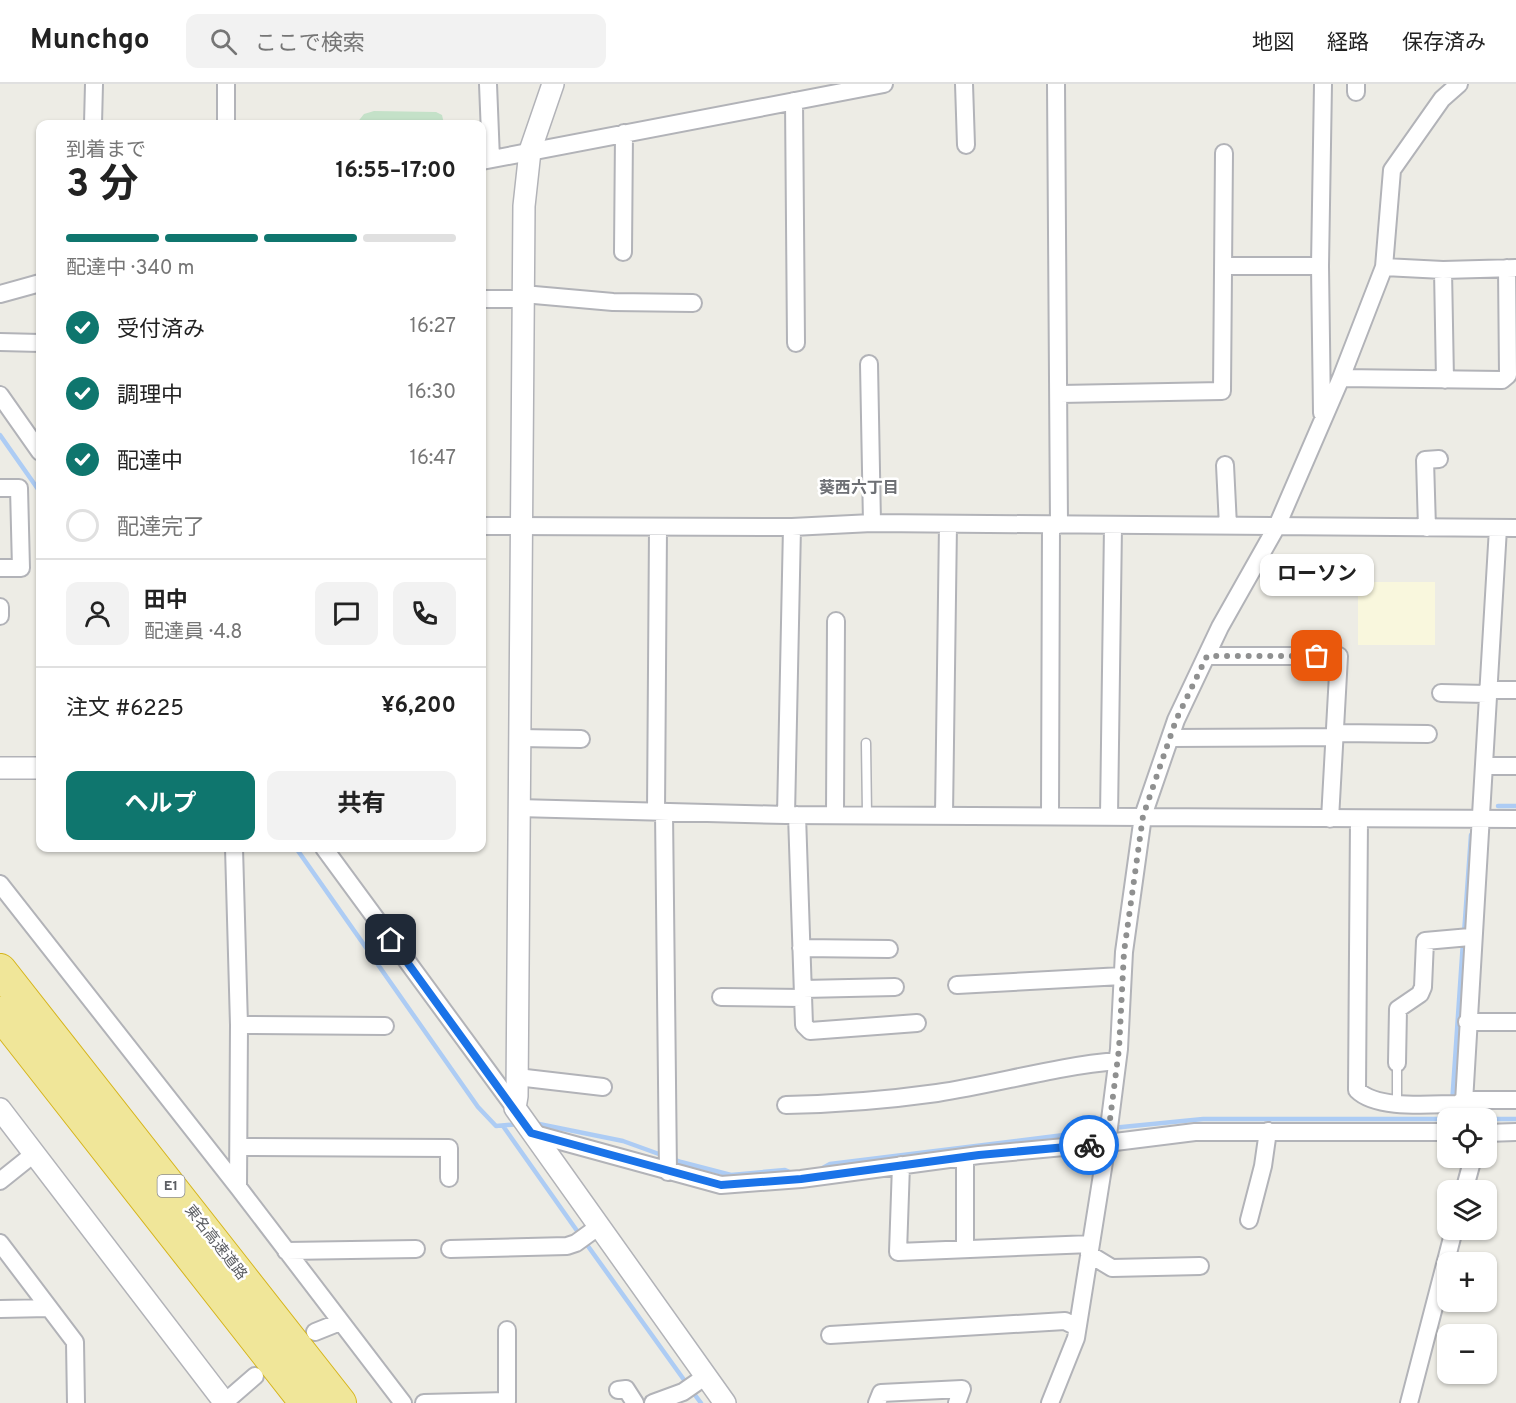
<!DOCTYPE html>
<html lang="ja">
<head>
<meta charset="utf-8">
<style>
  body { margin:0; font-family:Overpass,"Noto Sans JP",sans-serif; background:#f2f2f2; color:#222; height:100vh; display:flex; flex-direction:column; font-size:22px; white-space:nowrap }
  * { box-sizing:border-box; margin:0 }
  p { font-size:20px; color:#767676 }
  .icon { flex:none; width:33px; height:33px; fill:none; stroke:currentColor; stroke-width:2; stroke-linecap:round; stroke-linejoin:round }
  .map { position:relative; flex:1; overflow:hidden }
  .drawer { position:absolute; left:36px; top:36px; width:450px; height:732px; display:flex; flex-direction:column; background:#fff; border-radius:12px; box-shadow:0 2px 4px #0004 }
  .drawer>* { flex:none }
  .buttons { position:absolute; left:1437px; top:1024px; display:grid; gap:12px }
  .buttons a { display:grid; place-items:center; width:60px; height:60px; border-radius:12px; background:#fff; box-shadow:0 2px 4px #0004; font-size:30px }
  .pin { position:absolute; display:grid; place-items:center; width:51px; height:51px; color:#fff; margin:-26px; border-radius:12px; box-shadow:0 3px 9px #0006 }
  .courier { position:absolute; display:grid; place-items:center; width:60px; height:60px; margin:-30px; border:4px solid #1a73e8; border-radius:50%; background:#fff; color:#222; box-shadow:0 2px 8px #0007 }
  .bubble { position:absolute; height:42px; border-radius:12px; background:#fff; box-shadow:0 2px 4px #0004; font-size:20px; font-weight:700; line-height:42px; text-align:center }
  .overview em { font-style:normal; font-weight:700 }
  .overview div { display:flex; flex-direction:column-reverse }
  .overview { display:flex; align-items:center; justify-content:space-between; height:102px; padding:0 30px }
  h1 { font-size:39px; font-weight:700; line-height:45px }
  .bar { display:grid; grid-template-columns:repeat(4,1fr); gap:9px 6px; align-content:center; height:72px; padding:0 30px }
  .bar i { height:8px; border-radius:4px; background:#e0e0e0 }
  .bar .selected { background:#0f766e }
  .bar p { grid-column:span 4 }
  .line { display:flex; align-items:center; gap:15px; padding:0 30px; border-top:2px solid #e0e0e0 }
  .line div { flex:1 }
  .round { display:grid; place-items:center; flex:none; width:63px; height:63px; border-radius:12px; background:#f2f2f2 }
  ol { padding:0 30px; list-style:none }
  li { display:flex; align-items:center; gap:18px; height:66px }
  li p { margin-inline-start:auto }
  li .icon { padding:6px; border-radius:50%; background:#0f766e; color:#fff; stroke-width:4 }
  li:last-child { color:#767676 }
  li i { width:33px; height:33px; border:3px solid #e0e0e0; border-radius:50% }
  .primary-button { display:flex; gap:12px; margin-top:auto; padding:12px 30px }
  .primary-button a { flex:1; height:69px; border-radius:12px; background:#0f766e; color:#fff; font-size:24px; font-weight:700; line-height:69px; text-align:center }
  .primary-button a+a { background:#f2f2f2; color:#222 }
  header { display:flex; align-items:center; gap:36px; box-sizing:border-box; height:84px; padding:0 30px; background:#fff; border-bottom:2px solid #e0e0e0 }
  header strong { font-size:28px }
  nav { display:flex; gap:33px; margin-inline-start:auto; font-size:21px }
  .search { width:420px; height:54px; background:#f2f2f2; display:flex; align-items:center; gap:15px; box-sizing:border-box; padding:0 21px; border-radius:12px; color:#767676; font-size:22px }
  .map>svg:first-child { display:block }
</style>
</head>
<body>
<header>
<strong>Munchgo</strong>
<div class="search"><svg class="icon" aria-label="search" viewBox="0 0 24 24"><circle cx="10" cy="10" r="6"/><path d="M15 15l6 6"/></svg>ここで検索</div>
<nav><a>地図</a><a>経路</a><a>保存済み</a></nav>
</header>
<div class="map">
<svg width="1516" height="1319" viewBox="0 0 1516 1319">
  <rect width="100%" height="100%" fill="#edece5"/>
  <path fill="#f9f7dd" d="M1358,498H1435V561H1358Z"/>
  <path fill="#c4e1c8" d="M374,27L436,28L442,31L444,40H356L364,30Z"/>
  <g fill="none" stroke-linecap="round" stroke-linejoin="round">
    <path stroke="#adccf4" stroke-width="4.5" d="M0,351L40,408
      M1498,722H1516
      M296,764L478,1023L496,1042L520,1040
      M1464,850L1471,751
      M1451,1035L1463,858
      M1486,1035H1516
      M534,1039L623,1057L681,1078L731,1091L785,1086L794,1090
      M503,1042L580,1151
      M1112,1044L1203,1035H1484
      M819,1086L830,1080L1104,1046
      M585,1158L687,1300
      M692,1307L701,1319"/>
    <g stroke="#b2b3b8" stroke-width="11">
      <path id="service" d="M866,659L867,730
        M1397,979V1019"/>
    </g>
    <g stroke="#b2b3b8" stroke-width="20">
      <path id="minor" d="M488,0L491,75
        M964,0L966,61
        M1056,0L1059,441
        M1356,8V0
        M794,17L796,259
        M93,40L94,0
        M226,40V0
        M482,77L884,0
        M623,168L624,49
        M1223,182H1320
        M1384,183L1443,186L1516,184
        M1443,186L1445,296
        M0,210L40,199
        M523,210L613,218L693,219
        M482,215H523
        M0,258L40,259
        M869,280L872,439
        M1341,294L1502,296L1508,291L1507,184
        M1060,310L1222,307L1224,69
        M0,311L40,368
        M1322,329L1320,182L1323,0
        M1225,381L1228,442
        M0,404H19L21,484H0
        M482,442L792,443L872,439L1516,444
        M1427,444L1425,376L1439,375
        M0,523V532
        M1207,572H1339L1330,735
        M1487,606H1516
        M1441,609L1487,610
        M1337,649L1428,650
        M519,654L581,655
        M1170,654L1334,653
        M1484,682H1516
        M518,724L786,731L1516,735
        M656,728L658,444
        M664,728L668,1088
        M835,730L836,537
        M786,731L792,443
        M797,731L804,941L810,947L917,939
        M944,731L948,440
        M1050,732L1051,441
        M1109,732L1113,442
        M1359,735L1357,1006C1377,1026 1431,1020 1458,1020L1463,1016H1516
        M234,764L239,941L238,1103
        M324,764L515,1024
        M0,800L238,1103L403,1319
        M801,864L889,865
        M957,901L1122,892
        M803,905L895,903
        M721,913L803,914
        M1467,938H1516
        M239,941L385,942
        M1397,979L1398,925L1420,910L1423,903L1425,857L1470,853
        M517,993L603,1003
        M786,1021C836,1020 887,1016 937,1009C997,1000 1056,982 1117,977
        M1463,1035L1498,444
        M531,1049L721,1101L801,1095L979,1071L1107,1059L1119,965L1124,868L1143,732L1176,636L1220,543L1277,442L1341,294L1384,183L1392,86L1442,15L1459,0
        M1486,1049L1516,1048
        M239,1063L449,1064V1094
        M901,1081L898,1168L1091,1160
        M0,1097L35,1069
        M1464,1107L1473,1074
        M1249,1136L1263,1082L1268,1047
        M0,1159L75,1258L76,1319
        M450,1165L567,1162L576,1159L598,1143
        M965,1165V1073
        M286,1167L416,1165
        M1089,1170L1112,1184L1200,1182
        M0,1225L49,1224
        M315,1248L340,1238
        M830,1251L1065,1237L1077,1243
        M618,1306L626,1305L635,1319
        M225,1318L255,1292
        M424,1319L507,1317V1246
        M653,1319L683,1308L706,1292
        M877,1319L881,1309L962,1305L957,1319
        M1050,1319L1076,1254L1107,1059L1195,1048H1448
        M1409,1319L1454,1146"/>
    </g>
    <g stroke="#b2b3b8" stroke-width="24">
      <path id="tertiary" d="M553,0L530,67L524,122L517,1012L515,1024L725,1319
        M0,684H40
        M0,1025L225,1319"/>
    </g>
    <g stroke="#d6b51c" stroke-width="34">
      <path id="motorway" d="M0,886L340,1319
        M0,929L306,1319"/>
    </g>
    <use href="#service" stroke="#fff" stroke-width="8"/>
    <use href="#minor" stroke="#fff" stroke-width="16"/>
    <use href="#tertiary" stroke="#fff" stroke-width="21"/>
    <use href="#motorway" stroke="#f0e699" stroke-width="32"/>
  </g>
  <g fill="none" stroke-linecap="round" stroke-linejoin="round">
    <path stroke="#8f9090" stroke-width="6" stroke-dasharray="0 10.8" d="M1089,1061L1107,1059L1119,965L1124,868L1143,732L1176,636L1207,572H1317"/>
    <path stroke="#1a73e8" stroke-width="8" d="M391,856L531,1049L721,1101L801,1095L979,1071L1089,1061"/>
  </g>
  <g text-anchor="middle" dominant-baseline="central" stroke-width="5" stroke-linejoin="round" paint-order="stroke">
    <rect fill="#fff" stroke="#8d8e92" stroke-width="1.5" x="157.5" y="1091" width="27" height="22" rx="4.5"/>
    <g font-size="14" font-weight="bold" fill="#5c5e63">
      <text x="171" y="1102">E1</text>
    </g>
    <g font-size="15" fill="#5c5e63" stroke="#fff">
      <text transform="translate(215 1159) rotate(52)">東名高速道路</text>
    </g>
    <g font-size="16" font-weight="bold" fill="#6e7075" stroke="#fff">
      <text x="859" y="405">葵西六丁目</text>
    </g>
  </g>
</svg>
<div class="buttons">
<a><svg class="icon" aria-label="locate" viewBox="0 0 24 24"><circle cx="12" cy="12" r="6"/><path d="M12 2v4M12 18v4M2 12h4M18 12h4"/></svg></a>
<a><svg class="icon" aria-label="layers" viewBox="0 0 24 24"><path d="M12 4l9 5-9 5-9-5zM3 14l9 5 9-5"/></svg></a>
<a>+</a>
<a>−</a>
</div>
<div class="pin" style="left:1317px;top:572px;background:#ea580c"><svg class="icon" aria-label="bag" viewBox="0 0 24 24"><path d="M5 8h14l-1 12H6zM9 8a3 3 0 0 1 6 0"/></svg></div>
<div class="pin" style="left:391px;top:856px;background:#1f2937"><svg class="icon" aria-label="home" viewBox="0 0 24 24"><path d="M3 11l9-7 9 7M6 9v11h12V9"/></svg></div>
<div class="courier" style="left:1089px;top:1061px"><svg class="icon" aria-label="bike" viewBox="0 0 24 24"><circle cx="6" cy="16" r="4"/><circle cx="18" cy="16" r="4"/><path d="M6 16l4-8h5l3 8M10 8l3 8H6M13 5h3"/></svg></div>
<div class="bubble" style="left:1260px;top:470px;width:114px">ローソン</div>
<section class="drawer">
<div class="overview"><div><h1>3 分</h1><p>到着まで</p></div><em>16:55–17:00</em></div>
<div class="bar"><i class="selected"></i><i class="selected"></i><i class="selected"></i><i></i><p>配達中 · 340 m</p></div>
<ol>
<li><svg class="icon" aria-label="check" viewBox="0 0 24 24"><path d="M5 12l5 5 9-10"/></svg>受付済み<p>16:27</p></li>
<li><svg class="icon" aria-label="check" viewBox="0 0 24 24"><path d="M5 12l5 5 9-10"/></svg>調理中<p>16:30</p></li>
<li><svg class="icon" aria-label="check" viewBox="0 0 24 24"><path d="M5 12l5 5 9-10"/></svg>配達中<p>16:47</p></li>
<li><i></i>配達完了</li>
</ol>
<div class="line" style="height:108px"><a class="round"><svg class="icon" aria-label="person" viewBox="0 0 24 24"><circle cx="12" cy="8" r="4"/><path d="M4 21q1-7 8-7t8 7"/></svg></a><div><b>田中</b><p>配達員 · 4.8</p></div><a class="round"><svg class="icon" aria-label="chat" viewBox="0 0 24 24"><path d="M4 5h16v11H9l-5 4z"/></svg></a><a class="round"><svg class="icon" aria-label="phone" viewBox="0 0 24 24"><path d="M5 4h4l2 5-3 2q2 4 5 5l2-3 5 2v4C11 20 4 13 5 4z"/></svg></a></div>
<div class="line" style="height:78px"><div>注文 #6225</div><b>¥6,200</b></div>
<div class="primary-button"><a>ヘルプ</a><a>共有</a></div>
</section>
</div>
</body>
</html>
